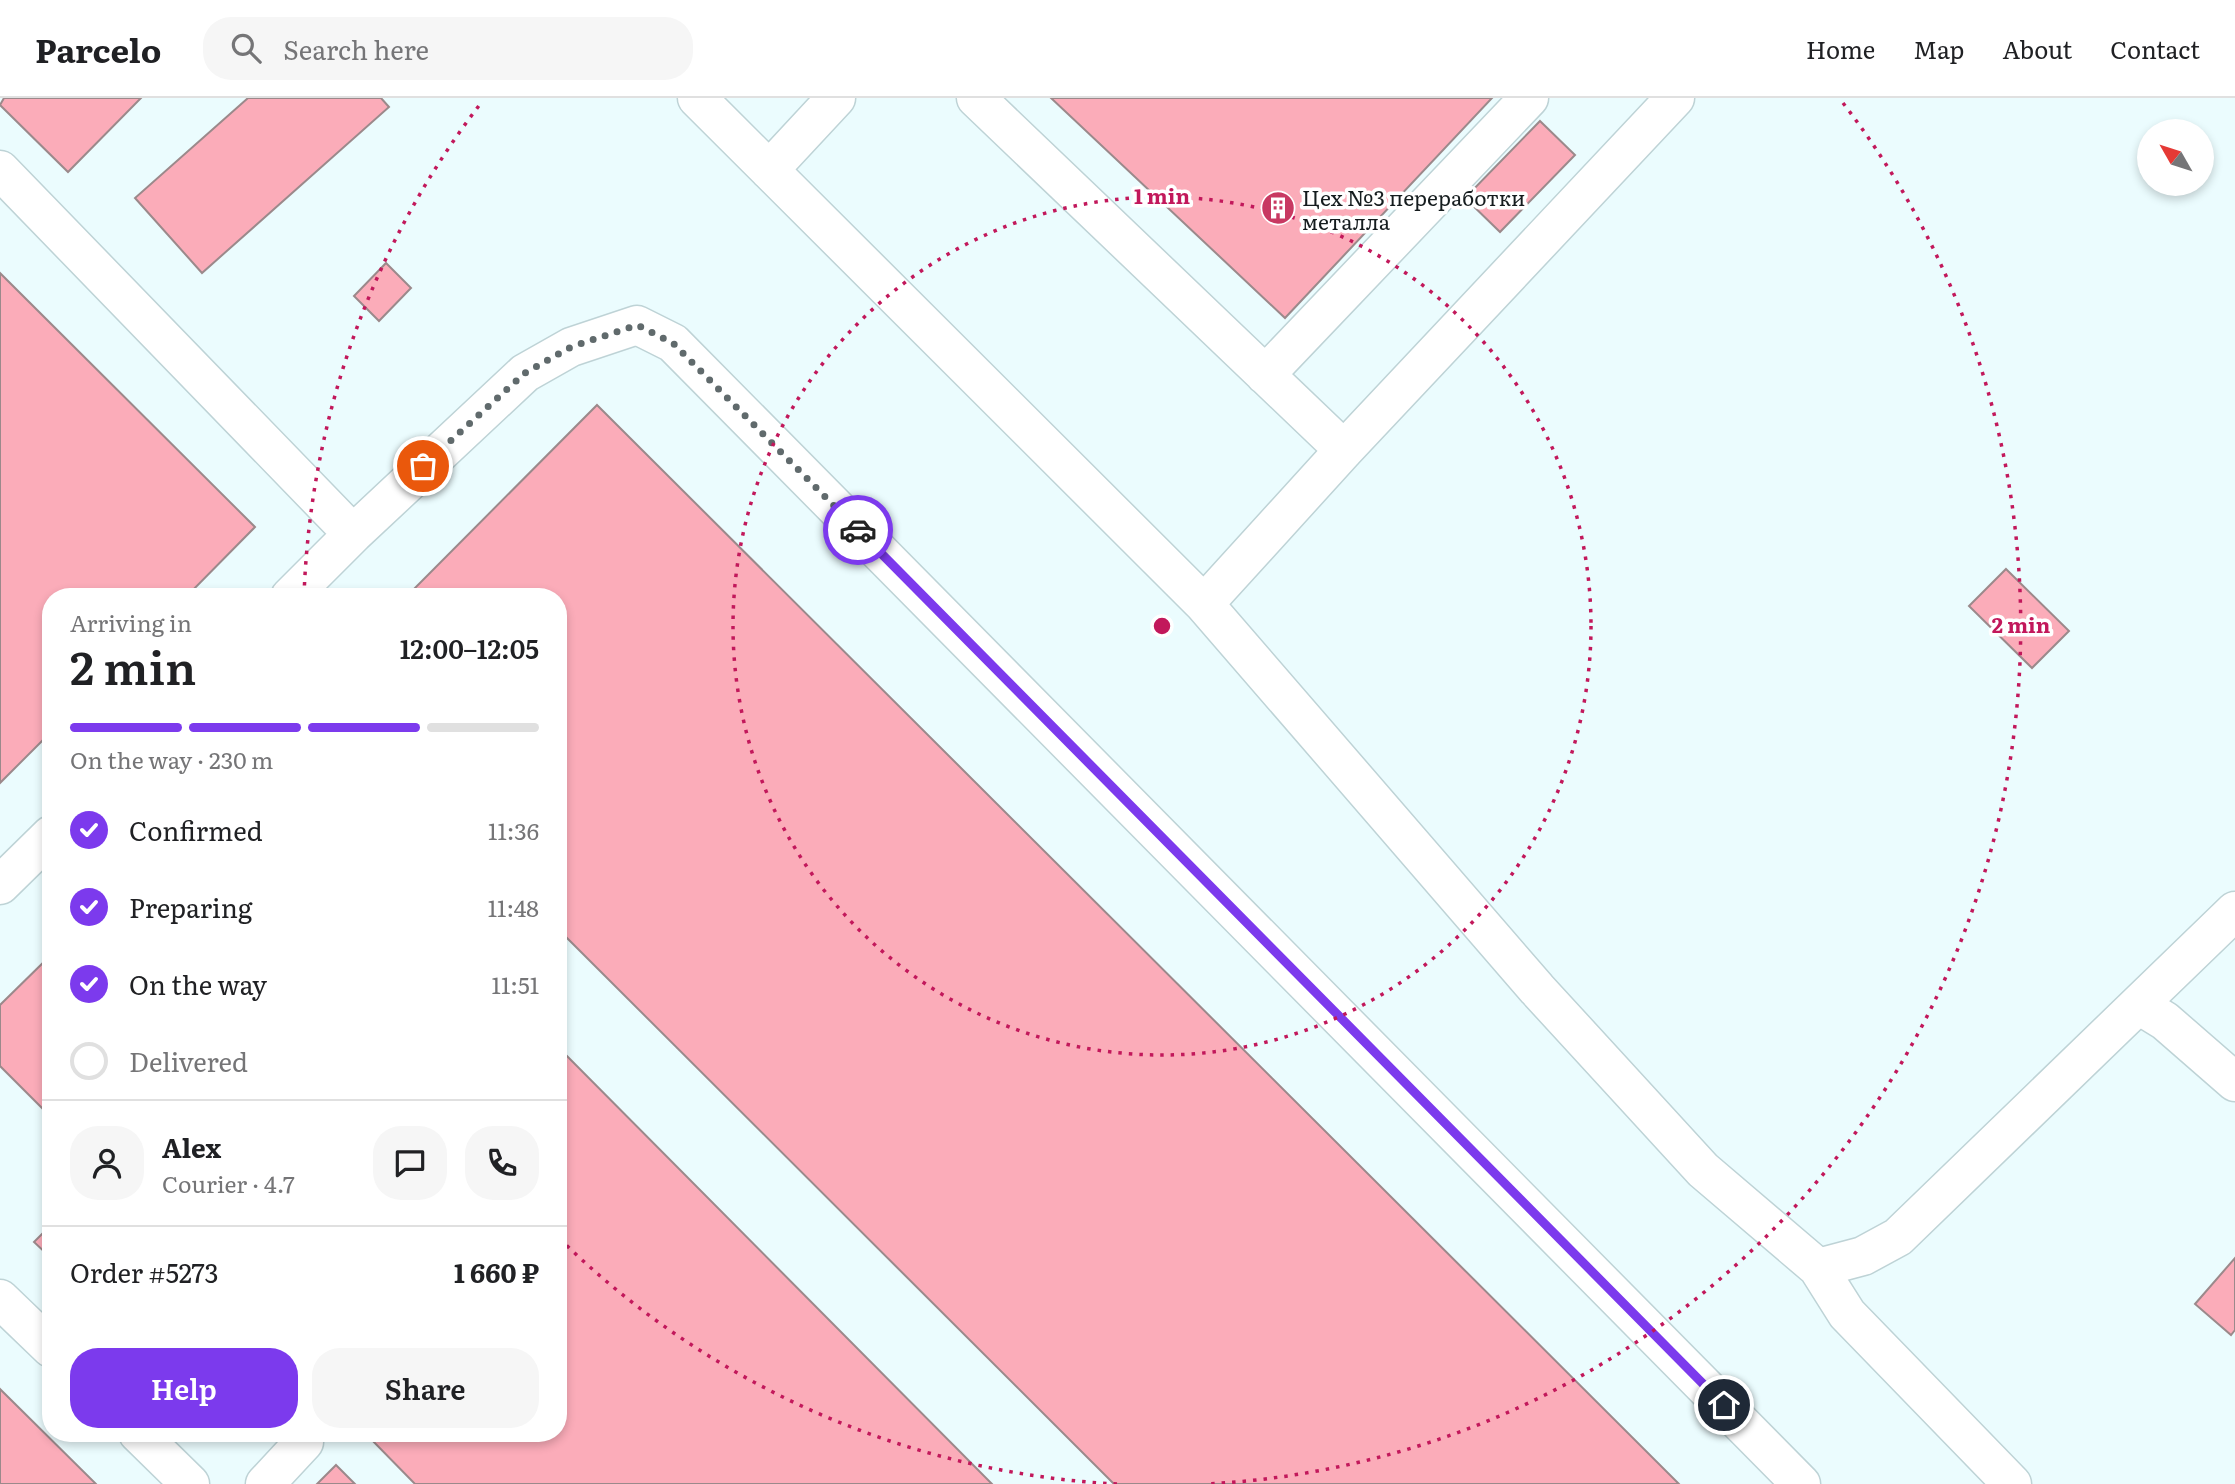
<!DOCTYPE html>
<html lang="en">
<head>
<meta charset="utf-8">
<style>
  body { margin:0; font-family:Literata,serif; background:#f6f6f6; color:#202124; height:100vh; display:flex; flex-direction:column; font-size:26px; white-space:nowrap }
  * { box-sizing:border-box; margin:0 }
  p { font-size:23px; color:#757577 }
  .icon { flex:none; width:38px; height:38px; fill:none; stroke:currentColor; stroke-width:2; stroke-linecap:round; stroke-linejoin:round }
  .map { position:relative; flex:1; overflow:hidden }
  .side { position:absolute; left:42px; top:490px; width:525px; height:854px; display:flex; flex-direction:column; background:#fff; border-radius:28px; box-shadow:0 4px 10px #0003 }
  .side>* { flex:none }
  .needle { width:46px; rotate:309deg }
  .controls { position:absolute; left:2137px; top:21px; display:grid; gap:14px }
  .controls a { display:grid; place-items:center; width:77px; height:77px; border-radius:50%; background:#fff; box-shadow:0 4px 10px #0003; font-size:35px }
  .pin { position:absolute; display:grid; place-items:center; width:60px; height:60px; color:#fff; margin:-30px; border:4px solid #fff; border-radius:50%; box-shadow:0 2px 7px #0007 }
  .courier { position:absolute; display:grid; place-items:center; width:70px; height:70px; margin:-35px; border:5px solid #7c3aed; border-radius:50%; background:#fff; color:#222; box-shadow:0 2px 9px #0007 }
  .overview em { font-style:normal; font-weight:600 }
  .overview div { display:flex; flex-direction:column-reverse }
  .overview { display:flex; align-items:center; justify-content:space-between; height:119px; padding:0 28px }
  h1 { font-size:46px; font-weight:600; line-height:52px }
  .bar { display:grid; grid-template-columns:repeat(4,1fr); gap:10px 7px; align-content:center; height:84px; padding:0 28px }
  .bar i { height:9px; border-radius:5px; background:#e0e0e0 }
  .bar .current { background:#7c3aed }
  .bar p { grid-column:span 4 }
  .line { display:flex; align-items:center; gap:18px; padding:0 28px; border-top:2px solid #e0e0e0 }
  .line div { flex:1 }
  .round { display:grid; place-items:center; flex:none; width:74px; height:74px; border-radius:28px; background:#f6f6f6 }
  ol { padding:0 28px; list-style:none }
  li { display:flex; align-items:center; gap:21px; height:77px }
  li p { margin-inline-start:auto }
  li .icon { padding:7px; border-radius:50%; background:#7c3aed; color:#fff; stroke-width:4 }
  li:last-child { color:#757577 }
  li i { width:38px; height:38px; border:4px solid #e0e0e0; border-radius:50% }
  .button { display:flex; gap:14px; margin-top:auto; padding:14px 28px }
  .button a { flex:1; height:80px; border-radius:28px; background:#7c3aed; color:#fff; font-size:28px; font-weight:600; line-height:80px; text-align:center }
  .button a+a { background:#f6f6f6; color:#202124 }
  header { display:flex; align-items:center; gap:42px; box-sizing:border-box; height:98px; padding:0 35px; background:#fff; border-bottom:2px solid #e0e0e0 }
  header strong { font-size:33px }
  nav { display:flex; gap:38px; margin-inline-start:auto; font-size:24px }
  .search { width:490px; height:63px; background:#f6f6f6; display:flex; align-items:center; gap:18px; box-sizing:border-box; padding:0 24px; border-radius:28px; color:#757577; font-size:26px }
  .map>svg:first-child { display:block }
</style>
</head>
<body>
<header>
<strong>Parcelo</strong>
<div class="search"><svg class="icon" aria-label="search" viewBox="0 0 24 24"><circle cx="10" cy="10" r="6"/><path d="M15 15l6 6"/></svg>Search here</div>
<nav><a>Home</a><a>Map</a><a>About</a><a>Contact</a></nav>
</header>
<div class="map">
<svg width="2235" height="1386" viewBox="0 0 2235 1386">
  <rect width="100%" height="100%" fill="#ebfcfe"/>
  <path fill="#fbacb9" stroke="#9b898b" stroke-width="2" d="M4,0H141L68,74L0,7Z
    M248,0H381L389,9L202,175L135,100Z
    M1051,0H1492L1285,220Z
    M1540,23L1575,57L1500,134L1465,100Z
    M386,165L411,190L379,223L354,198Z
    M0,175L255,429L186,499H51V634L0,685Z
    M597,307L1679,1386H1114L558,831V499H406Z
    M2006,471L2069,533L2032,570L1969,508Z
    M51,857V1019L0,968V907Z
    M558,949L992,1386H415L365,1335H558Z
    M51,1127V1160L34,1144Z
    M2235,1160V1232L2231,1237L2195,1206Z
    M0,1291L96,1386H0Z
    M336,1367L355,1386H317Z"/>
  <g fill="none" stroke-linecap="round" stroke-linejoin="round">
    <g stroke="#bed3d6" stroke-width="41">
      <path id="minor" d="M697,0L1204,506L1344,352L1675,0
        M976,0L1344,352
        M0,72L353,436L290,499
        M769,72L836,0
        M1265,277L1529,0
        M353,436L525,275L571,249L637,227L673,245L1801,1386
        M1204,506L1537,891L1703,1072L1818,1170L1863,1158L1898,1139L2235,813
        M0,787L51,737
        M2139,907L2165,923L2235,984
        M1818,1170L1847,1216L2012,1386
        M0,1201L51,1250
        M138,1335L190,1386
        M265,1386L304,1344"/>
    </g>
    <use href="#minor" stroke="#fff" stroke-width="38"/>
  </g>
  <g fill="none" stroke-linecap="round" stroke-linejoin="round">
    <path stroke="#606a6c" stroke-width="7" stroke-dasharray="0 12.6" d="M423,368L525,275L571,249L637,227L673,245L858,432"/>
    <path stroke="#7c3aed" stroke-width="9" d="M858,432L1724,1307"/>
  </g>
  <g fill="none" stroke="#c2185b" stroke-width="3.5" stroke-dasharray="3.5 7">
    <circle cx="1162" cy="528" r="429"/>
    <path d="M1117 1386A859 859 0 0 1 560 1141M304 498A859 859 0 0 1 481 5M1843 5A859 859 0 0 1 1207 1386"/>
  </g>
  <defs>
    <g id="building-disc" transform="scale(1.75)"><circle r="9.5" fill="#c83962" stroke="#fff"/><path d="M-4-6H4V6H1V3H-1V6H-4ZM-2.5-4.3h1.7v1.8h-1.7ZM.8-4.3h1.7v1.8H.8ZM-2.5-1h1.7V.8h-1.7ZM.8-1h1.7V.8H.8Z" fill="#fff"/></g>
  </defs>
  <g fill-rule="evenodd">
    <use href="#building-disc" x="1278" y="110"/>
  </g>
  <g text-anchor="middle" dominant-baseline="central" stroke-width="7" stroke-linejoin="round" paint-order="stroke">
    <g font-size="21" fill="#151c1e" stroke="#fff" text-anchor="start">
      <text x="1302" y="98">Цех №3 переработки<tspan x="1302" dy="24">металла</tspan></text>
    </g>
  </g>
  <circle cx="1162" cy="528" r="10" fill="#c2185b" stroke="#fff" stroke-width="3.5"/>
  <g font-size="21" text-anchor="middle" font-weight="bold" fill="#c2185b" stroke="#fff" stroke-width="7" stroke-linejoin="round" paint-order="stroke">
    <text x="1162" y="106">1 min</text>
    <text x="2021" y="535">2 min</text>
  </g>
</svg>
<div class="controls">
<a><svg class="needle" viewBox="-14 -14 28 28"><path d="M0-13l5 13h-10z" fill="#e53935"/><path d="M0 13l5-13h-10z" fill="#757577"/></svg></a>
</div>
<div class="pin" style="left:423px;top:368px;background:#ea580c"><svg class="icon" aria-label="bag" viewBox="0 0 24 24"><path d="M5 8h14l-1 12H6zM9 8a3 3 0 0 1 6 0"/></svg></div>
<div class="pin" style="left:1724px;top:1307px;background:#1f2937"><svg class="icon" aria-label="home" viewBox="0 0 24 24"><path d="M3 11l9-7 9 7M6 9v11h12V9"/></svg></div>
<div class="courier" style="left:858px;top:432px"><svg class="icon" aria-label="car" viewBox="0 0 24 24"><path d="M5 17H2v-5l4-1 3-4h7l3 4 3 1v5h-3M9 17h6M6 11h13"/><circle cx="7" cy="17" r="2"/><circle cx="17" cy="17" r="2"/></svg></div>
<section class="side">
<div class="overview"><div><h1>2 min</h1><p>Arriving in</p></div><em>12:00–12:05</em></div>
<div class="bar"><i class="current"></i><i class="current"></i><i class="current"></i><i></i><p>On the way · 230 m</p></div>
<ol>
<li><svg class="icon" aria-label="check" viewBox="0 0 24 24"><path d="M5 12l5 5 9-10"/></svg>Confirmed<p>11:36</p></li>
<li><svg class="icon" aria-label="check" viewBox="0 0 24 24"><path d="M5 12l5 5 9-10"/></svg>Preparing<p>11:48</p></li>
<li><svg class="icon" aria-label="check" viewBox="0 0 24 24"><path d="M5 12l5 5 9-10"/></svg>On the way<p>11:51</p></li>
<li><i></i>Delivered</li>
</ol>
<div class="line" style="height:126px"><a class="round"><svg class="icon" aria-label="person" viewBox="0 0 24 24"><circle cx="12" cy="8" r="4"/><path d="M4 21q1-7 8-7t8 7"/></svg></a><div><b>Alex</b><p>Courier · 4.7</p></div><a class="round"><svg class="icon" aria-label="chat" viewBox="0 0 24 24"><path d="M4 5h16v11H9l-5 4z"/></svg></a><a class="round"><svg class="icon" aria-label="phone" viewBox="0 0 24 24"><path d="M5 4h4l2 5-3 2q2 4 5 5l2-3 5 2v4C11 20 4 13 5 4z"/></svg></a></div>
<div class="line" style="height:91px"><div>Order #5273</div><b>1 660 ₽</b></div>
<div class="button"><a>Help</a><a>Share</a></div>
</section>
</div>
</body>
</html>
